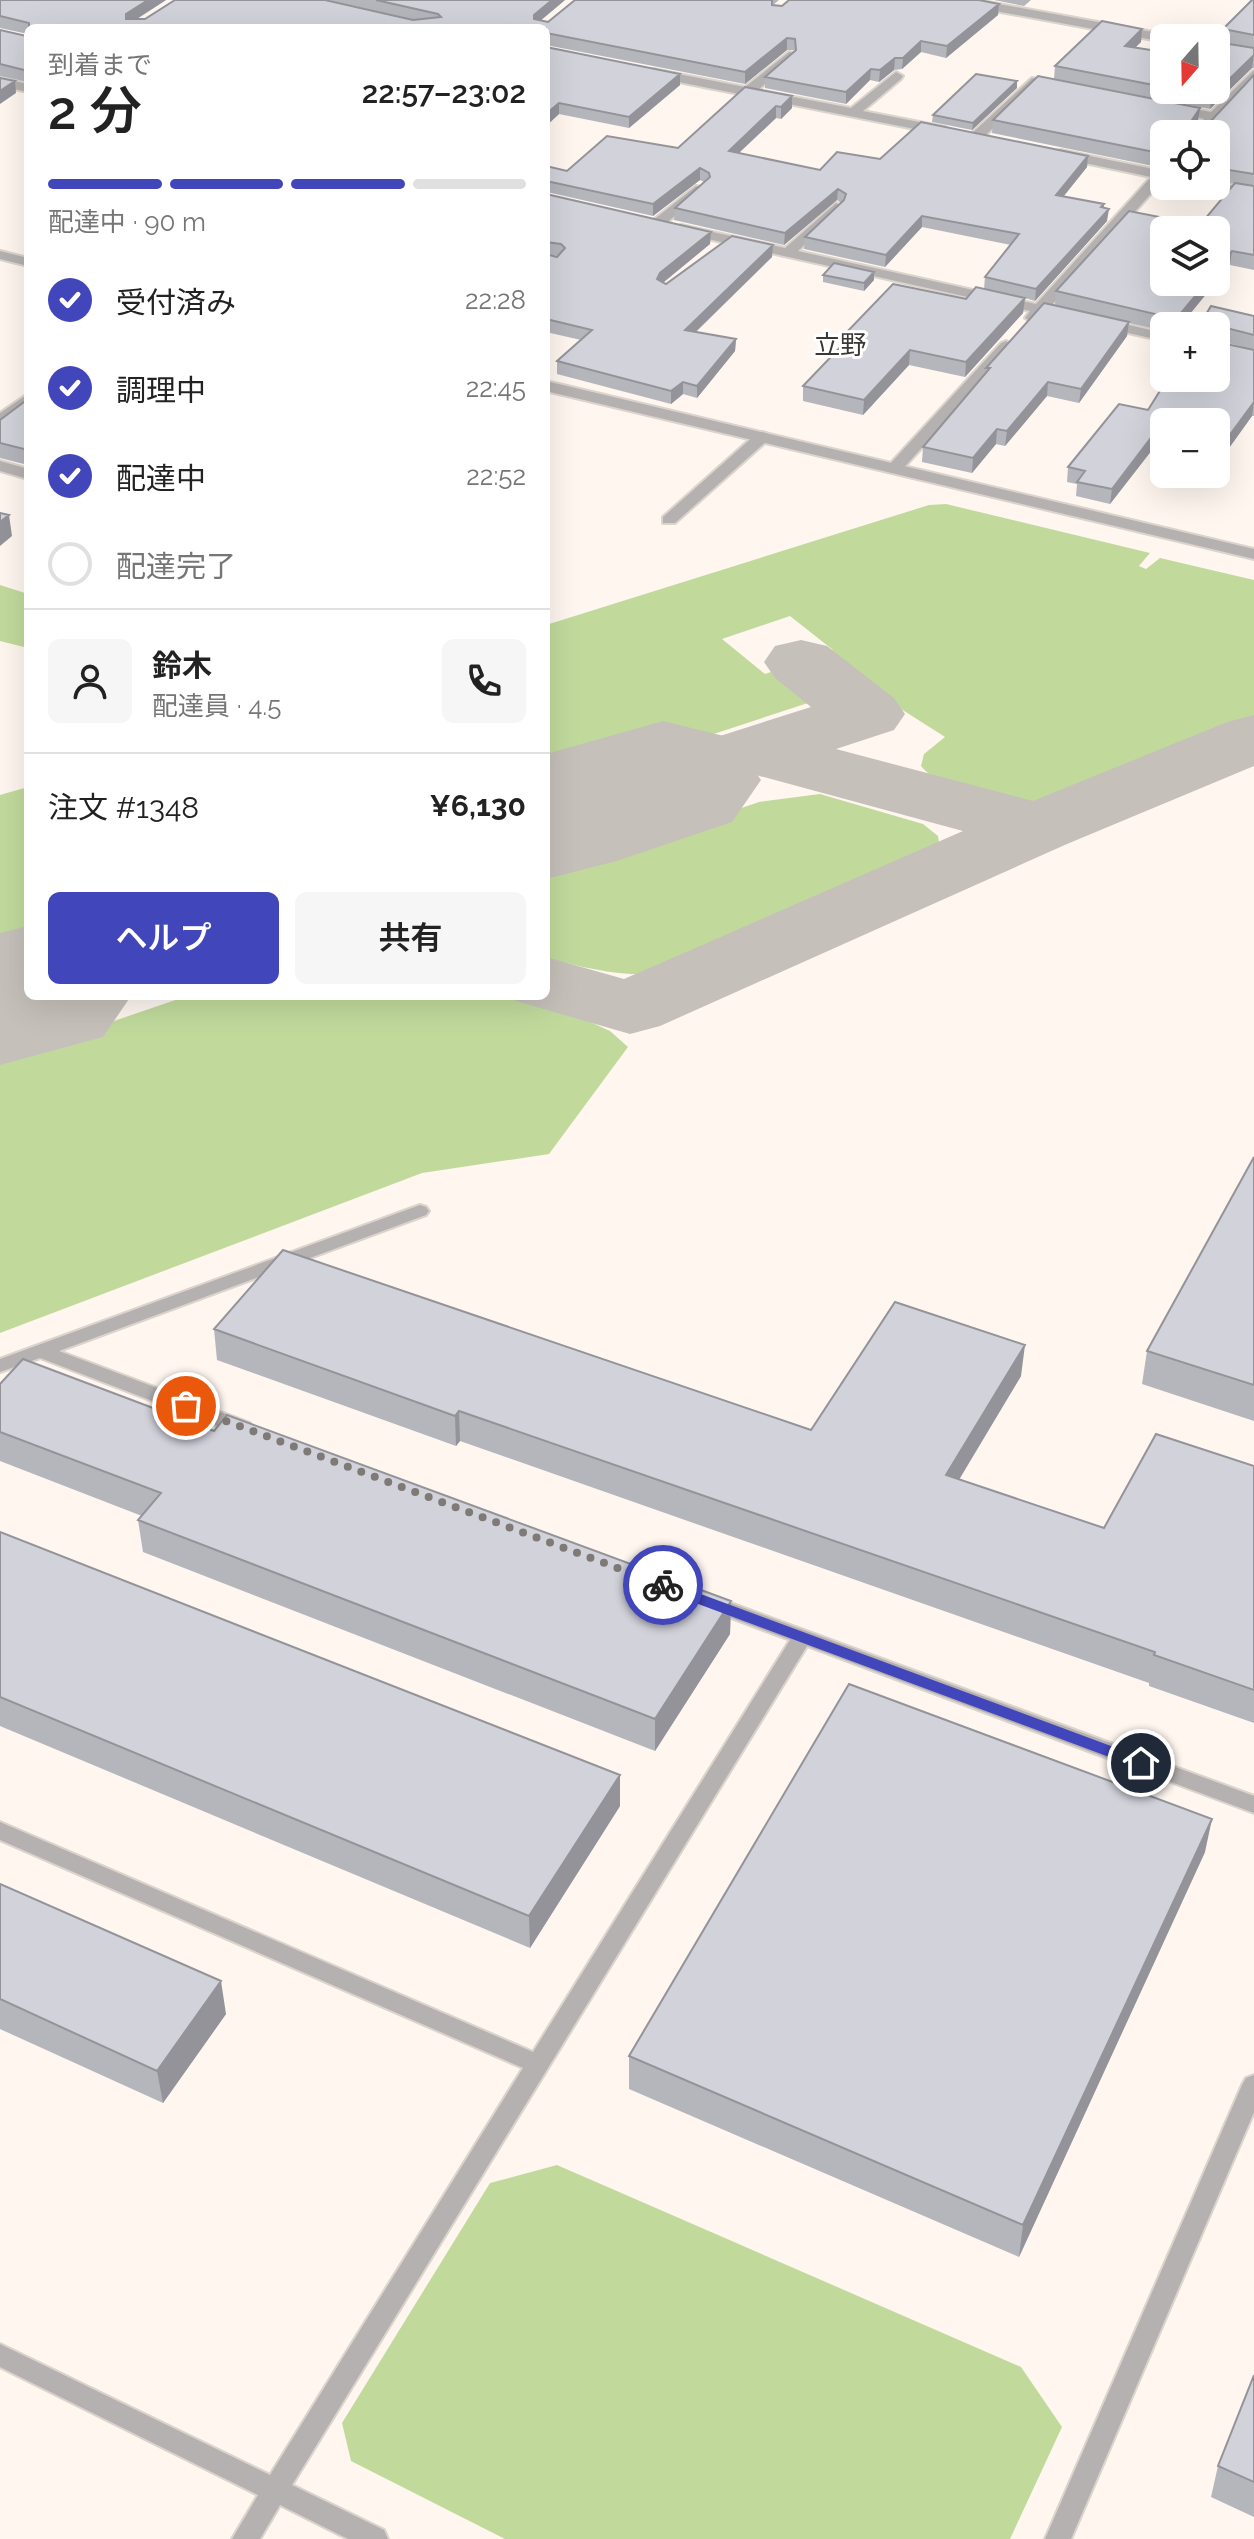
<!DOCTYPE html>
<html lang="ja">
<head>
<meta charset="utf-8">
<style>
  body { margin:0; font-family:Raleway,"Noto Sans JP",sans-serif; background:#f6f6f6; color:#222; height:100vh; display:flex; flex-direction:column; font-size:30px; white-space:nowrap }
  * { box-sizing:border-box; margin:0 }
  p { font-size:26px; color:#767676 }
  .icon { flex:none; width:44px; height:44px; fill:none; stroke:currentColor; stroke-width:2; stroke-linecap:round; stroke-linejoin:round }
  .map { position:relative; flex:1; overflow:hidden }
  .sheet { position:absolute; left:24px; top:24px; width:526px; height:976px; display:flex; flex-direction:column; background:#fff; border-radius:12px; box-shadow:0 8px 32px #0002 }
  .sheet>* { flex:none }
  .needle { width:52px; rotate:200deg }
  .tools { position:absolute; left:1150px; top:24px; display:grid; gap:16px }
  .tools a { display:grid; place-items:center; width:80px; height:80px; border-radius:12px; background:#fff; box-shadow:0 8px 32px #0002; font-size:40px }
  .pin { position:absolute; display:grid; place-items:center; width:68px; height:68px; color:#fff; margin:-34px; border:4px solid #fff; border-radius:50%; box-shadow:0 2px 8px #0007 }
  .courier { position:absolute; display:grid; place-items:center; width:80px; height:80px; margin:-40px; border:6px solid #4246bb; border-radius:50%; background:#fff; color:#222; box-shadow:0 2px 10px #0007 }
  .headline em { font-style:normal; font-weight:600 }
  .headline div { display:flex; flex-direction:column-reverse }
  .headline { display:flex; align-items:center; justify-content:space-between; height:136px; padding:0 24px }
  h1 { font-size:52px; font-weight:600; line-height:60px }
  .bar { display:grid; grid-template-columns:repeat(4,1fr); gap:12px 8px; align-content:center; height:96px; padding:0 24px }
  .bar i { height:10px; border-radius:6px; background:#e0e0e0 }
  .bar .active { background:#4246bb }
  .bar p { grid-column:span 4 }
  .line { display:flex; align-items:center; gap:20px; padding:0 24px; border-top:2px solid #e0e0e0 }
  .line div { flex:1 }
  .round { display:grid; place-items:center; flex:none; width:84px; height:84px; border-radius:12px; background:#f6f6f6 }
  ol { padding:0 24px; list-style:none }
  li { display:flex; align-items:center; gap:24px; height:88px }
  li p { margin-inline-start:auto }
  li .icon { padding:8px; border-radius:50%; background:#4246bb; color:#fff; stroke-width:4 }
  li:last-child { color:#767676 }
  li i { width:44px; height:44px; border:4px solid #e0e0e0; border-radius:50% }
  .button { display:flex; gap:16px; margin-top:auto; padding:16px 24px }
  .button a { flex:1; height:92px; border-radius:12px; background:#4246bb; color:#fff; font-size:32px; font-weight:600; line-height:92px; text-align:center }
  .button a+a { background:#f6f6f6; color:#222 }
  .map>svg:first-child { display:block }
</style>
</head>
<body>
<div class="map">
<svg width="1254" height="2539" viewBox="0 0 1254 2539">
  <rect width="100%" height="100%" fill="#fef6ef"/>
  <path fill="#c1da9c" d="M946,504L1150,553L1139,566L1146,569L1160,558L1254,580V723C1193,749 1101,800 1036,802C1015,802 994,797 975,792C955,787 935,783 921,766L924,754L945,737L865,686L824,654L833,650L790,616L722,639L765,674L771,672L811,702L546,789V625L929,505Z
    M0,585L28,594V648L0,641Z
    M28,787V958L0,967V795Z
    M820,794L923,824L938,836L940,849L927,863L674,972C628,979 590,969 546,958V875L759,802Z
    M187,996H504L588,1021L610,1031L628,1047L549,1154L422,1173L0,1333V1060Z
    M557,2165L1021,2367L1062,2427L1010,2539H505L351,2461L342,2423L490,2183Z"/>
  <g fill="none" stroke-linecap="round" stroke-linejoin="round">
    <path fill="#c6c0ba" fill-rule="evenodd" d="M801,640L827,646L894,698L905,714L894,730L836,749L1033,801L1227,722L1254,715V766L1067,844L660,1026L630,1034L516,1001L513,996H546V957L624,979L963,831L756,775L663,803L635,797L624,780L635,763L811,707L775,678L764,662L775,646Z"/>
    <path fill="#c6c0ba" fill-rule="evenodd" d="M663,721L732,738L761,780L732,822L617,861L546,879V754Z
      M28,926V996H131L103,1037L0,1065V933Z"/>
    <g stroke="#dbd4cd" stroke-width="4">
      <path id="service" d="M420,1205L426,1207L429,1211L426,1215L59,1351L250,1423L252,1428L250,1433H236L40,1358L0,1372V1359Z
        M709,1595L1254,1796V1813L807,1646L292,2485L384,2530L388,2539H348L280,2505L260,2539H232L258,2495L0,2367V2344L270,2475L523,2068L0,1840V1822L533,2052L790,1640L702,1607L699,1602L702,1597Z
        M1254,2075V2112L1071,2539H1045L1242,2085L1246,2078Z"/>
    </g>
    <g stroke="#dbd4cd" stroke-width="4">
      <path id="minor" d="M951,0H977L1164,34L1170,38H1164V42L957,4Z
        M789,52L794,53V59L758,90L851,108L896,72L903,76L901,79L863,111L945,127L952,131L945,135L653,77L647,73L653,69L745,87Z
        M1254,70V82L1205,134H1191L1204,119L1165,109L1172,105L1211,112Z
        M0,78L28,84V92L0,86Z
        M1032,78L1066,87L1059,91L1035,86L981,140H971V134Z
        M1061,150L1158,170L1164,167V179L1050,307L1164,333V341L1043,314L1032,322L1025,318L1030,311L681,233L674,229L681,225L785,248L836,203L843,207L841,210L798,251L1036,304L1151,177L1056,157V151Z
        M1216,182L1254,190V198L1210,189L1208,186H1216Z
        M696,186L701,187V193L662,227H652V221Z
        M0,251L28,258V266L0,259Z
        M1006,341L1014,346L1011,349L900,472H888V466L1001,343Z
        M28,394V406L0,425V413Z
        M762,432L768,434V440L675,523H663V517L756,434Z
        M0,461L28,469V479L0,471Z"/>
    </g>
    <g stroke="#dbd4cd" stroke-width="4">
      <path id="tertiary" d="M546,381L1254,549V559L546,391Z"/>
    </g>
    <use href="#service" fill="#b6b1b1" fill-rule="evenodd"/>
    <use href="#minor" fill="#b6b1b1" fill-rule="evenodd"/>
    <use href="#tertiary" fill="#b6b1b1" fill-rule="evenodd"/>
  </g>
  <path fill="#b5b5bc" d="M0,0H166L137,19L415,20L328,0H565L540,21L548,22L575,0H779L773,5L782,6L999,4L998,15L946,58L921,52L902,69L894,70L879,82L870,80L846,104L765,88V77L795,51V50H787L745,84L546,45V28H28V34L0,28Z
    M994,0H1031L1024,6Z
    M1254,0V68H1252L1210,109L1054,79L1055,66L1142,29L1141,42L1135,47L1164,52V90H1216L1217,42L1251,47L1221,42L1223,29Z
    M0,30L26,36L28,34V82L0,76Z
    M546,47L680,74V85L629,128L559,114L546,126Z
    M1254,75V270L1230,265L1180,326H1164V331L1129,323L1127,336L1079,403L1047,396L1005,446L996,444L972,473L922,462L923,447L986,374V368L1055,305L1056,291L1200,225L1235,184L1216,181V134H1164V164L1158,167L992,133L993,120L1200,108L1197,123H1209Z
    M745,87L792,108L781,119L776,118L739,153L820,170L880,159L1088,156L1087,167L1063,197L1104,204L1103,208L1107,221L1035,301L1025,298L1023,313L965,377L909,365L863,415L803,401V386L843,345V336L966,299L984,289L985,277L1011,245L922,227L885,267L804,249L805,237L841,203L837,200L784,245L674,220L675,208L704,182L700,180L653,216L547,192L546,166L567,171L678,148Z
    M1017,88L972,130L932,122L933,115Z
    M546,194L711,232L710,244L663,283L666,284L772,257L696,332L736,339L735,351L697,398L683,394L671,404L557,374V361L581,340L546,332V254L557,257L558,256L546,254Z
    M823,275L874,280L864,291L823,282Z
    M1254,316V350L1217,340V342L1254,350V416H1252L1224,455L1216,453V422H1164V442L1159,441L1110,504L1076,496L1077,484L1067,482L1068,467L1148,410L1216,326Z
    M28,399V465L0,458V420Z
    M1254,1157V1421L1142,1384L1147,1351Z
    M214,1329L811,1430L1021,1376L959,1480L1104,1528L1254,1466V1723L1149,1686V1683L460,1441L456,1446L217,1360Z
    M0,1384L214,1431L731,1601L730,1634L655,1751L143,1552L138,1520L142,1516L0,1461Z
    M0,1532L620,1775V1806L530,1948L0,1726Z
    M1205,1852L1019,2257L629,2089V2056Z
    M0,1884L226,2014L163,2103L0,2029Z
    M1254,2375V2517L1211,2497L1218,2466Z"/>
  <path fill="#939399" d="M148,0H166L127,25L126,19V14Z
    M552,0H565L534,26V15Z
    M999,4L998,15L946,58L947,46Z
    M1142,29L1141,42L1124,59L1125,46Z
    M787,38V50L745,84V72Z
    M921,41V52L902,69L903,58Z
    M1254,55L1252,68L1210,109L1212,96Z
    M895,58L894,70L879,82L880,70Z
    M871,69L870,80L846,104V92Z
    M680,74V85L629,128V117Z
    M15,81L16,93L0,104V91Z
    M1017,81V88L972,130L973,123Z
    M792,96V108L781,119V107Z
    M559,103V114L546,126V114Z
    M776,106V118L728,163L729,151Z
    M1200,108L1198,121L1190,134V123Z
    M1164,152V164L1158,167L1159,153Z
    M1088,156L1087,167L1055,207L1056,195Z
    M700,168V180L653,216V204Z
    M838,189L837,200L784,245L785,233Z
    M1104,204L1103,215L1109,209L1107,221L1035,301L1036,289Z
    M922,216V227L885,267L886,255Z
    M711,232L710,244L660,285L657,279L660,273Z
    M773,245L772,257L685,342V330Z
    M1232,251L1230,265L1180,326H1175L1176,319L1207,282H1216V271Z
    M874,272V280L864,291V283Z
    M1025,298L1023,313L965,377L966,362Z
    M1129,322L1127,336L1079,403L1081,389Z
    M736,339L735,351L697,398V386Z
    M910,350L909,365L863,415L864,400Z
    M683,382V394L671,404V391Z
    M1048,382L1047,396L1005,446L1007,431Z
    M1254,402L1252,416L1224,455L1226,440Z
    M1160,426L1159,441L1110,504L1112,489Z
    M997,429L996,444L972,473L973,458Z
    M9,515L12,536L0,546V522Z
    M1025,1345L1021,1376L943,1506L946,1475Z
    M459,1411L460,1441L456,1446L455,1416Z
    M731,1601L730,1634L655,1751V1719Z
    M620,1775V1806L530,1948L529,1916Z
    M1212,1819L1205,1852L1019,2257L1023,2225Z
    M221,1981L226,2014L163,2103L157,2071Z"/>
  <path fill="#d2d2db" stroke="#939399" stroke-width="2" d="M0,0H148L126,14V19H145L175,0H325L413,20L441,17L438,14L376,0H552L534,15V19L548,22L575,0H772V5L782,6L789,0H979L999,4L947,46L921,41L903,58H895L880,70L871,69L846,92L765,77L796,50L795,39L787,38L745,72L546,33V28H29V23L0,16Z
    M1252,0H1254V35L1223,29Z
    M1102,21L1142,29L1125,46L1164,52V87L1055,66Z
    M0,30L26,36L28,34V71L0,64Z
    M1216,40L1217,42L1254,48V55L1212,96L1182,90H1216Z
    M546,47L680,74L629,117L559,103L546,114Z
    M976,74L1017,81L973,123L933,115Z
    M1254,75V174L1216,168V134H1164V152L1159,153L993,120L1038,76L1200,108L1190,123H1209Z
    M0,78L15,81L0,91Z
    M745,87L792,96L781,107L776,106L729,151L820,170L837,152L880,159L921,122L1088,156L1056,195L1104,204L1101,207L1109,209L1036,289L985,277L1019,234L922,216L886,255L805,237L844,200L846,194L838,189L785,233L675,208L710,177L709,173L700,168L653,204L546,181V166L567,171L607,136L678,148Z
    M1235,183L1254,186V255L1232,251L1216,271V230H1164V282H1207L1176,319L1056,291L1129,211L1200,225Z
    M546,194L711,232L660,273L657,279L666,284L732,236L773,245L685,330L736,339L697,386L683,382L671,391L557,361L592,330L546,319V254L557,257L565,248L561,244L546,242Z
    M834,263L874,272L864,283L823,275Z
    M893,284L966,299L976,287L1025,298L966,362L910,350L864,400L803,386L850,337L843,336Z
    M1044,303L1129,322L1081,389L1048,382L1007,431L997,429L973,458L923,447L990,368H986Z
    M1211,306L1254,316V335L1219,326L1216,328V326H1199Z
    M1216,335L1217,342L1254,350V402L1226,440L1216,438V422H1164V427L1160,426L1112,489L1077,482L1085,471L1068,467L1119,404L1148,410L1168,378H1216Z
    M28,399V450L0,443V420Z
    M0,513L9,515L0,522Z
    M1254,1157V1385L1147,1351Z
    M283,1250L811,1430L895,1302L1025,1345L946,1475L1104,1528L1156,1434L1254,1466V1690L1154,1655L1155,1652L459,1411L455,1416L214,1329Z
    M23,1359L214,1431L227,1415L731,1601L655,1719L138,1520L161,1493L0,1432V1384Z
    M0,1532L620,1775L529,1916L0,1697Z
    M849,1684L1212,1819L1023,2225L629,2056Z
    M0,1884L221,1981L157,2071L0,1999Z
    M1254,2375V2482L1218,2466Z"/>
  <path fill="#4246bb" d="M663,1580L1146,1759L1149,1763L1141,1769L1136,1767L658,1589L656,1585Z"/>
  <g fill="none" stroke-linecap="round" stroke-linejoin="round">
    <path stroke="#7f7a75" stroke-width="8" stroke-dasharray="0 14.4" d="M186,1406L663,1585"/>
  </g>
  <g text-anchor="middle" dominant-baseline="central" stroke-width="6" stroke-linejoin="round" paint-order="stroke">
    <g font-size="26" fill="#3a3734" stroke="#fff">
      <text x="840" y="345">立野</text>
    </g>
  </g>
</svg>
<div class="tools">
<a><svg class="needle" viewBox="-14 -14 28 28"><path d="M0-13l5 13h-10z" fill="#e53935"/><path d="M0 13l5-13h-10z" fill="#767676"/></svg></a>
<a><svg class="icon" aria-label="locate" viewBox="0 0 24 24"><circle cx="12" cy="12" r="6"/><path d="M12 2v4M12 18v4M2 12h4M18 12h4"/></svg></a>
<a><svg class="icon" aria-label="layers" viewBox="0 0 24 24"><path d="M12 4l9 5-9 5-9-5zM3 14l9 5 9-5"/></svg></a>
<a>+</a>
<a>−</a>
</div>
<div class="pin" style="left:186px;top:1406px;background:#ea580c"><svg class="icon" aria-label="bag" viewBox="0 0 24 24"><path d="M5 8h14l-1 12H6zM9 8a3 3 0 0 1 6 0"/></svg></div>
<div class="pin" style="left:1141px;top:1763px;background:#1f2937"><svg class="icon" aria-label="home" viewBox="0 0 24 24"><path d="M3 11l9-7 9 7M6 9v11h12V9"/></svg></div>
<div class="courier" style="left:663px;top:1585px"><svg class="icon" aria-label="bike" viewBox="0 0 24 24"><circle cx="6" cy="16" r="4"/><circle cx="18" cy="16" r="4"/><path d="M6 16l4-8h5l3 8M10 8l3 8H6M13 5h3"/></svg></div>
<section class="sheet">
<div class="headline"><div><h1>2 分</h1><p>到着まで</p></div><em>22:57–23:02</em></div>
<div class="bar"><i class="active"></i><i class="active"></i><i class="active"></i><i></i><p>配達中 · 90 m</p></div>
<ol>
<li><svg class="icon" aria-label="check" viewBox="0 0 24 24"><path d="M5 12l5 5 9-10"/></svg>受付済み<p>22:28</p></li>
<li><svg class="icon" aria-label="check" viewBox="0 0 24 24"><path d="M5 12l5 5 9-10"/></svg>調理中<p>22:45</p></li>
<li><svg class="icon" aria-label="check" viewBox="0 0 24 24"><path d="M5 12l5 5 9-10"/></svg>配達中<p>22:52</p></li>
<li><i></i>配達完了</li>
</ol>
<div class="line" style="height:144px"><a class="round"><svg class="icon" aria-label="person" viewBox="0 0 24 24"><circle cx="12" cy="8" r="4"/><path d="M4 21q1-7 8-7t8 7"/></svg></a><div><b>鈴木</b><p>配達員 · 4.5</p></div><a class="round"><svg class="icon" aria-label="phone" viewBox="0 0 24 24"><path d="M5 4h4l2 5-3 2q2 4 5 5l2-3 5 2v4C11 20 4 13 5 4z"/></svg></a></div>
<div class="line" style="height:104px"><div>注文 #1348</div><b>¥6,130</b></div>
<div class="button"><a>ヘルプ</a><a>共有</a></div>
</section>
</div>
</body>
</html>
